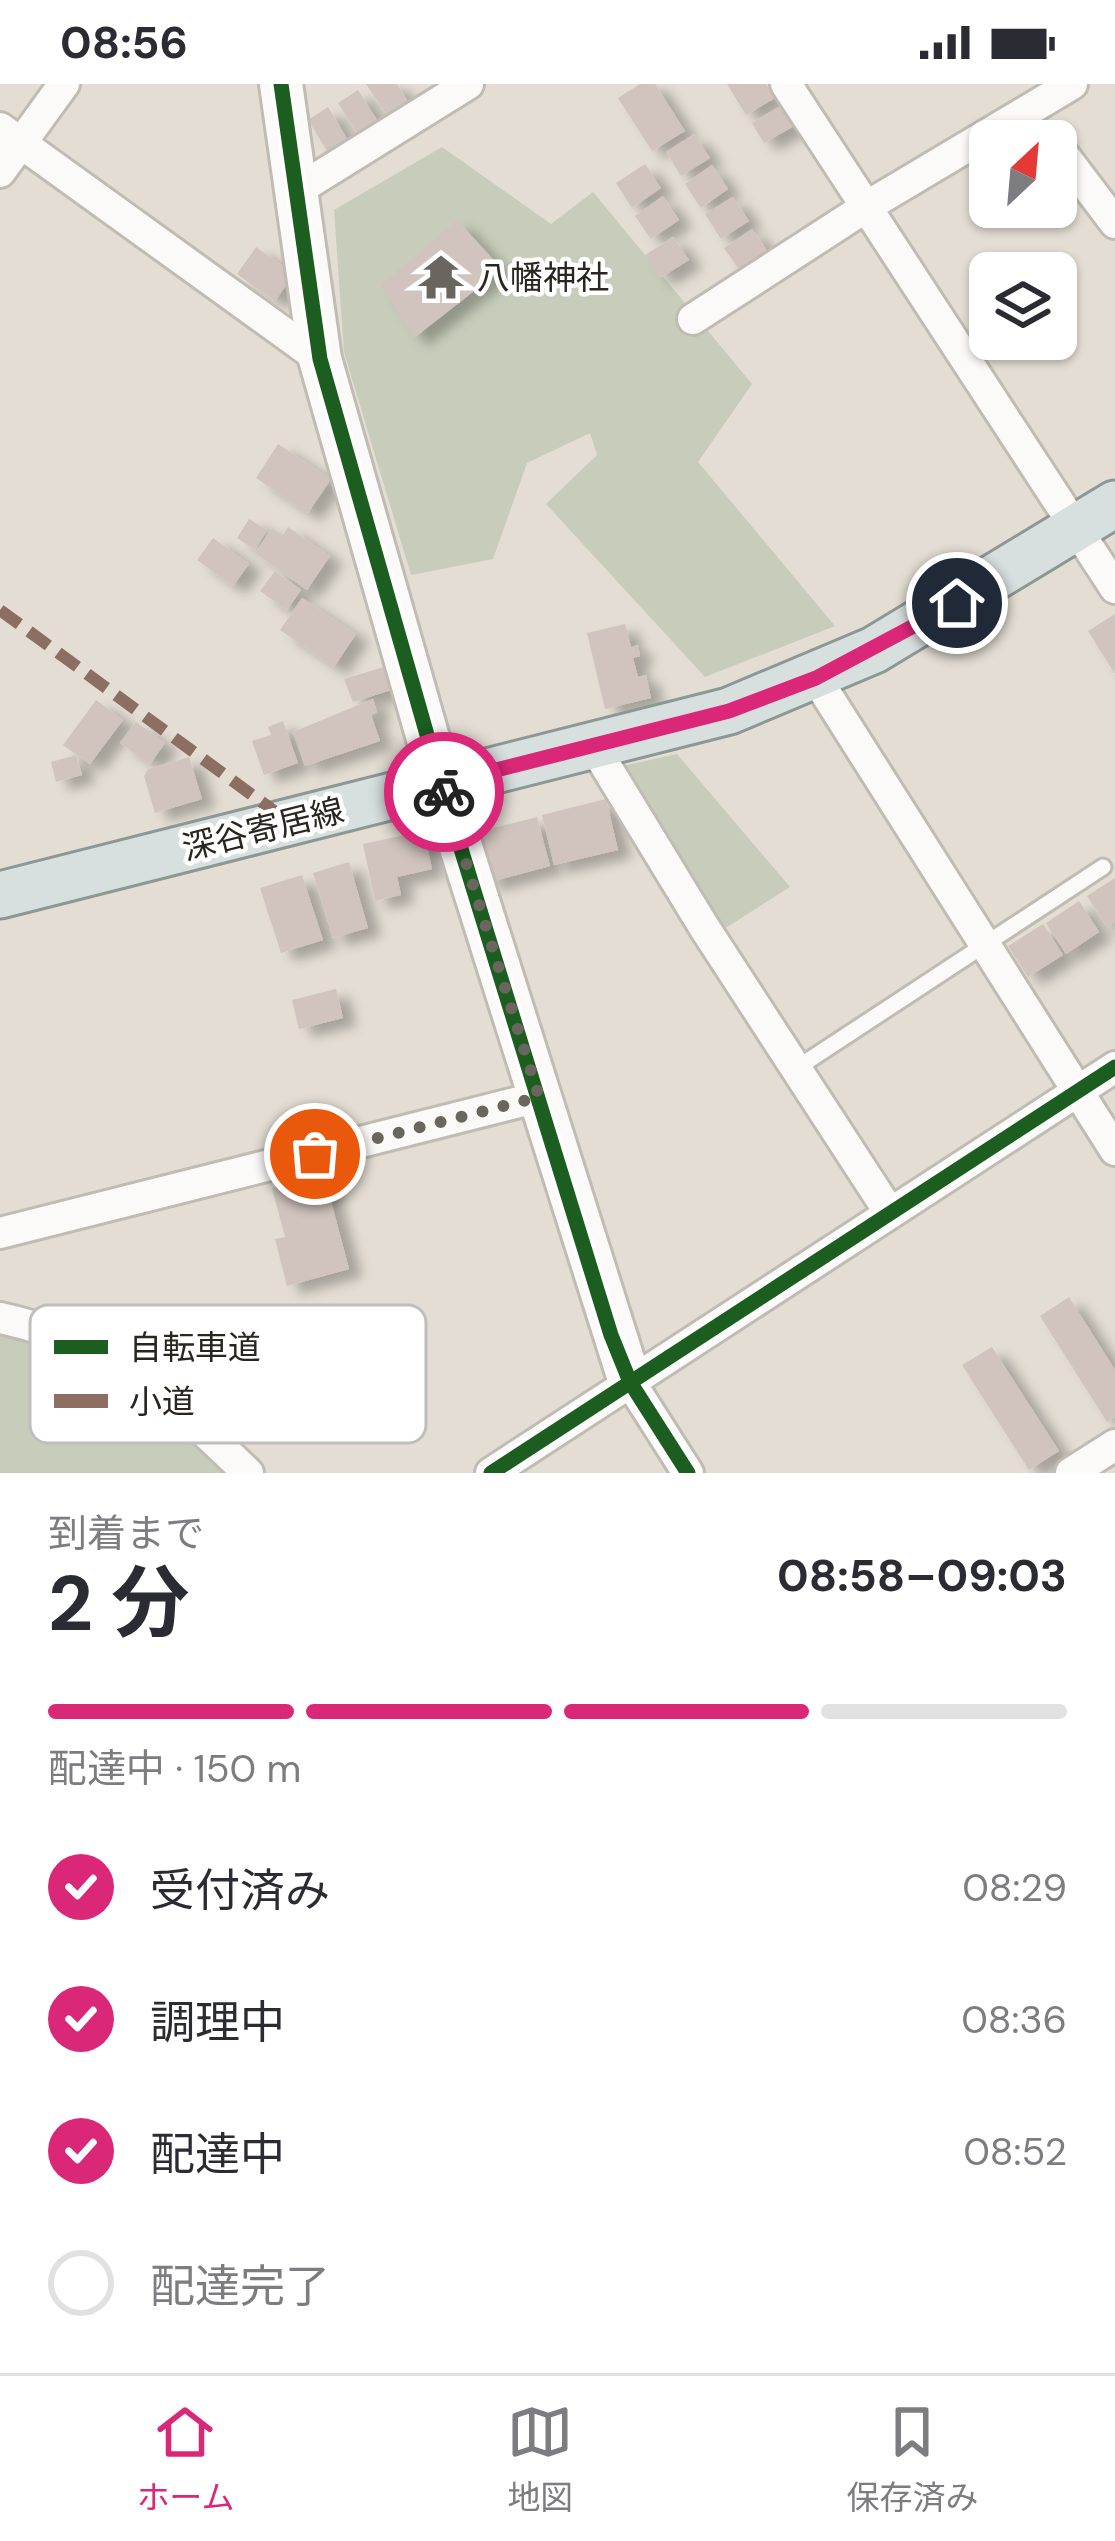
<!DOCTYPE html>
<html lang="ja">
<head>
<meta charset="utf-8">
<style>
  body { margin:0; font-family:"DM Sans","Noto Sans JP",sans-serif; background:#f2f2f3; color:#2b2b33; height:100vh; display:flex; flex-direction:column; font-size:45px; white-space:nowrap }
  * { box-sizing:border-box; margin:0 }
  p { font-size:39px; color:#7c7c81 }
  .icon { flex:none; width:66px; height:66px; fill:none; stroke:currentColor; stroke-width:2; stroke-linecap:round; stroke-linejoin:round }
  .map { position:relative; height:1389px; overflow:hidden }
  .sheet { display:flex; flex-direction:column; background:#fff; flex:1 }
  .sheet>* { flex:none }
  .needle { width:78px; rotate:26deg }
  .fabs { position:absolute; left:969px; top:36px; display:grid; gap:24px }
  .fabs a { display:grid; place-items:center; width:108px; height:108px; border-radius:18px; background:#fff; box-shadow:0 3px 9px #0004; font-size:60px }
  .pin { position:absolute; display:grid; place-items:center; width:102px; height:102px; color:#fff; margin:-51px; border:6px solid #fff; border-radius:50%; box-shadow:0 3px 12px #0007 }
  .courier { position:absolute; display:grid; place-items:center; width:120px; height:120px; margin:-60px; border:9px solid #db2777; border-radius:50%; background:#fff; color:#222; box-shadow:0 3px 15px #0007 }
  .headline em { font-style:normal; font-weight:700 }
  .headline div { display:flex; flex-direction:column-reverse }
  .headline { display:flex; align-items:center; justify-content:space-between; height:204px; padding:0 48px }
  h1 { font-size:78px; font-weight:700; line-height:90px }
  .bar { display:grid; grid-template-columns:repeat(4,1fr); gap:18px 12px; align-content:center; height:144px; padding:0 48px }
  .bar i { height:15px; border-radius:9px; background:#e1e1e2 }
  .bar .current { background:#db2777 }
  .bar p { grid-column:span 4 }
  ol { padding:0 48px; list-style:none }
  li { display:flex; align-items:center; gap:36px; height:132px }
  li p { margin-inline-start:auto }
  li .icon { padding:12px; border-radius:50%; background:#db2777; color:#fff; stroke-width:4 }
  li:last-child { color:#7c7c81 }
  li i { width:66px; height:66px; border:6px solid #e1e1e2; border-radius:50% }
  .status { display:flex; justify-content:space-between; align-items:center; height:84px; padding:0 60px; background:#fff; direction:ltr }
  .status svg { height:33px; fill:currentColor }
  .tabs { display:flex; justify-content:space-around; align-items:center; height:168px; border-top:3px solid #e1e1e2; background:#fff; font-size:33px; color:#7c7c81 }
  .tabs a { display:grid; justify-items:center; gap:6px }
  .tabs .current { color:#db2777 }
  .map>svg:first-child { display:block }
</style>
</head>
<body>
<div class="status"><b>08:56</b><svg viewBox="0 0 49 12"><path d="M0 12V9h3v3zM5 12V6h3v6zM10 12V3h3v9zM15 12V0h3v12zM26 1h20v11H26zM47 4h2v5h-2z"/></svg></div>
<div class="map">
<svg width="1115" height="1389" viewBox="0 0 1115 1389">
  <defs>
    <filter id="shadow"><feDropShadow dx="13" dy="8" stdDeviation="6" flood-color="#0004"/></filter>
  </defs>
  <rect width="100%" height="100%" fill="#e3ddd3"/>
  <path fill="#c7cdba" d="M442,63L551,140L593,108L752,300L698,378L835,542L705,593L546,420L597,371L590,349L527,379L493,475L411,491L344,268L334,126Z
    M677,670L790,803L721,847L618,683Z
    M0,1244L110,1283L237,1389H0Z"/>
  <path fill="#d1c4be" filter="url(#shadow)" d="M366,0H397L410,21L389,34Z
    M640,0H655L685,47L652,67L618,14Z
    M727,0H766L775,14L746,31Z
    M358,6L379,39L359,52L338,19Z
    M782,21L794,42L764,59L752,39Z
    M328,23L349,58L329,70L308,36Z
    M694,50L710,74L681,92L666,68Z
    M645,80L661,104L632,124L616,99Z
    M712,81L728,105L701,124L685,100Z
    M663,112L679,136L651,155L635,132Z
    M733,113L749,137L721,155L705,130Z
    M457,136L502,185L414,254L381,201Z
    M752,145L768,168L740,187L724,164Z
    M673,153L689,176L660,194L645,171Z
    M256,163L294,190L275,217L237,190Z
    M278,360L331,395L308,429L256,394Z
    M249,435L267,446L255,466L237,454Z
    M288,443L330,472L307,506L255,469L272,444L283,451Z
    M213,454L249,480L233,502L197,476Z
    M275,487L301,506L287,526L260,507Z
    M302,514L356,550L334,583L280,546Z
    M1115,530V590L1088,547Z
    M625,540L631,563L638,561L640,572L633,574L638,593L646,591L651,614L605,625L587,549Z
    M384,583L391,606L353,618L344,595Z
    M373,615L377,628L371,631L380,657L305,682L293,648Z
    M96,616L123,636L90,680L63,661Z
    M283,637L298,679L264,691L252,657L271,651L268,643Z
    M136,638L165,659L150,680L120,659Z
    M76,671L82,691L56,698L51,678Z
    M189,673L202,715L155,729L144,692L148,685Z
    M606,715L618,766L554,781L542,731Z
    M537,733L550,782L487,799L474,749Z
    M422,740L432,785L397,793L401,811L375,817L363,760L410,750L409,743Z
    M349,778L368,844L333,854L313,789Z
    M302,791L323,856L281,869L260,804Z
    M1115,794V838L1107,843L1087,812Z
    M1079,817L1099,848L1066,870L1046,839Z
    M1043,840L1063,871L1028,893L1008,862Z
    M336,905L343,934L299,945L292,916Z
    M323,1087L349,1185L287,1202L275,1155L285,1153L272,1104Z
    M1069,1213L1115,1286V1333L1107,1338L1040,1232Z
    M992,1263L1059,1367L1029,1386L962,1281Z"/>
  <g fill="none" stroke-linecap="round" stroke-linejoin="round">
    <g stroke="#c0bbb3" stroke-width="21">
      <path id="lane" d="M797,984L1103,783"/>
    </g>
    <g stroke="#c0bbb3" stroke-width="36">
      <path id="street" d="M786,0L1115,504
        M0,44L320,275
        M1056,61L1115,139
        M0,88L64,0
        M296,107L468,0
        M693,235L866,123L1072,0
        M816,594L1115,1066
        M593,661L704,843L890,1129
        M0,1149L539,1013
        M0,1234C118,1260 163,1308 248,1389
        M630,1298L688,1389
        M491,1389L1115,983
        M1071,1389L1115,1361"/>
    </g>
    <g stroke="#c0bbb3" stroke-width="48">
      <path id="secondary" d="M281,0L320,275L441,700L630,1298"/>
    </g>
    <g stroke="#8c9894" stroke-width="51">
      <path id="primary" d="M0,811L729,627L874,566L1115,420"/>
    </g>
    <use href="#lane" stroke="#fbfaf8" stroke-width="15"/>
    <use href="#street" stroke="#fbfaf8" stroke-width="30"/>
    <use href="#secondary" stroke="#fbfaf8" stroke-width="42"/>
    <use href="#primary" stroke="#d8e0df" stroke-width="45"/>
    <path stroke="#8d6e63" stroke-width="12" stroke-dasharray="24 12" stroke-linecap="butt" d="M0,526L289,738"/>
    <g stroke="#fff" stroke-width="22">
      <path id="cycleway" d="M281,0L320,275L441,700L611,1251L630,1298L688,1389
        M491,1389L1115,983"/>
    </g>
    <use href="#cycleway" stroke="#1b5e20" stroke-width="15"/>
  </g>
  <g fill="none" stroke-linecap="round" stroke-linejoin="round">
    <path stroke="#6a655e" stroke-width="12" stroke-dasharray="0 21.6" d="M315,1070L539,1013L444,708"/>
    <path stroke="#db2777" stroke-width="15" d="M444,708L441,700L729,627L816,594L957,519"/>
  </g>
  <defs>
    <g id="temple-bare" transform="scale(3.6)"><path d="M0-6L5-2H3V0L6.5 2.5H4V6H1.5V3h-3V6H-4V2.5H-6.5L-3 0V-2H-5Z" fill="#6a655e" stroke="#fff" stroke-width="2.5" paint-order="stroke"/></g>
  </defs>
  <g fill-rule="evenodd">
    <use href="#temple-bare" x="441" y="193"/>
  </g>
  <g text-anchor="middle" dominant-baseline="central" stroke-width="9" stroke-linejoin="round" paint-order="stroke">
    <g font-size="33" fill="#29251f" stroke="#fff" text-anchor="start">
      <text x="477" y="193">八幡神社</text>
    </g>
    <g font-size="33" fill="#29251f" stroke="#fff">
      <text transform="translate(263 745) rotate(-14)">深谷寄居線</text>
    </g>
  </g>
  <rect x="30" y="1221" width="396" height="138" rx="18" fill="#fff" stroke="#bfbebc" stroke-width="3"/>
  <rect x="54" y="1256" width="54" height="14" fill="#1b5e20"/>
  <rect x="54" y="1310" width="54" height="14" fill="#8d6e63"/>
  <g font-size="33" fill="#29251f">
    <text x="129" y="1275">自転車道</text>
    <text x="129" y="1329">小道</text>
  </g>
</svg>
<div class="fabs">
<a><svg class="needle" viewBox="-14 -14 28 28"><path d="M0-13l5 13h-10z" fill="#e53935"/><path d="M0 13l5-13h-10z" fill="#7c7c81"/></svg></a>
<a><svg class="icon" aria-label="layers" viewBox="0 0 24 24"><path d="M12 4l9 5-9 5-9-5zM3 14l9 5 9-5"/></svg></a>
</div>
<div class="pin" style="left:315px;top:1070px;background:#ea580c"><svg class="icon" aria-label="bag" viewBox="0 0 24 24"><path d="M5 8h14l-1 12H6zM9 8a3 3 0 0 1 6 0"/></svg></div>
<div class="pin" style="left:957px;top:519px;background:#1f2937"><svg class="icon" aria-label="home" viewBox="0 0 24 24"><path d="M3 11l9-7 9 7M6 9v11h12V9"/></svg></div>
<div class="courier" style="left:444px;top:708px"><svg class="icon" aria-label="bike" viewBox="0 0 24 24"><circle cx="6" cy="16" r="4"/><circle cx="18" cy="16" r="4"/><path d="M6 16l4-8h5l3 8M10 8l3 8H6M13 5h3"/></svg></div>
</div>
<section class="sheet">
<div class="headline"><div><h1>2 分</h1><p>到着まで</p></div><em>08:58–09:03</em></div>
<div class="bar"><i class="current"></i><i class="current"></i><i class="current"></i><i></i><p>配達中 · 150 m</p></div>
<ol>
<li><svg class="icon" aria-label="check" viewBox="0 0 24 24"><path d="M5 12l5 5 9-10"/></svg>受付済み<p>08:29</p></li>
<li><svg class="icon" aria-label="check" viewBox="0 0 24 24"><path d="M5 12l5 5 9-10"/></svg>調理中<p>08:36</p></li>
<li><svg class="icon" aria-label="check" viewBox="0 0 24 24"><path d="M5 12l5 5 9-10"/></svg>配達中<p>08:52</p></li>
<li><i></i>配達完了</li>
</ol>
</section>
<nav class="tabs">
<a class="current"><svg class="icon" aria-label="home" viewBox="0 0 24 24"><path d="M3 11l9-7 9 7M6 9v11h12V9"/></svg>ホーム</a>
<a><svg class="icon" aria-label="map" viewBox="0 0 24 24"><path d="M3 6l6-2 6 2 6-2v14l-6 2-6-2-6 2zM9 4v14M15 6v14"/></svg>地図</a>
<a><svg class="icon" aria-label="saved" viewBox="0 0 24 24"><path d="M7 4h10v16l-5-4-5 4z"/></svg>保存済み</a>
</nav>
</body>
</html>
